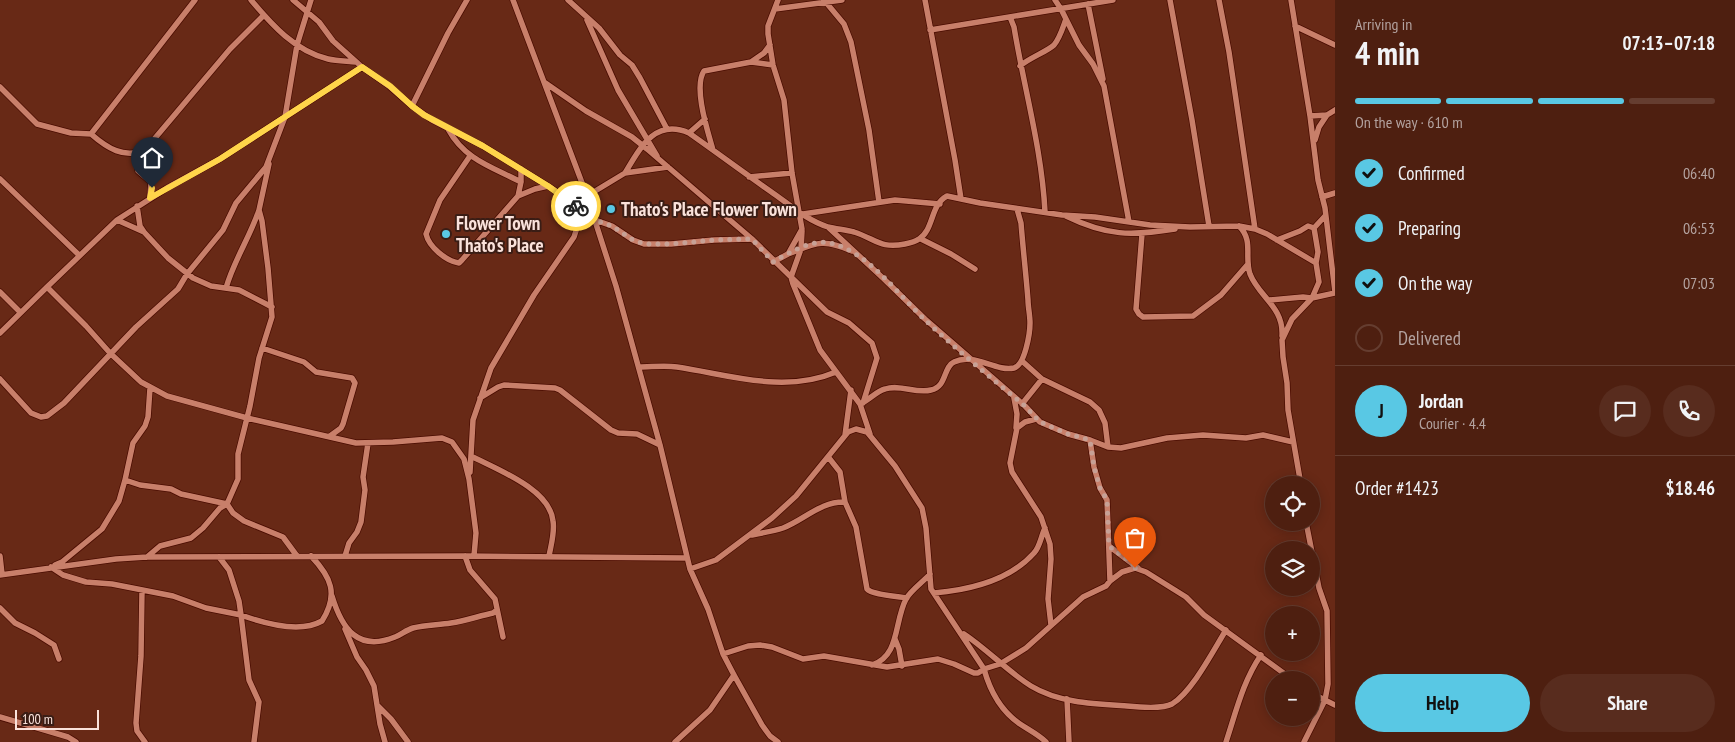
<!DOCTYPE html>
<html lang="en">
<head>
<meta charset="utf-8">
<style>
  body { margin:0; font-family:"PT Sans Narrow",sans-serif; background:#582c1e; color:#f1f3f6; height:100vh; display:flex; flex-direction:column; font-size:19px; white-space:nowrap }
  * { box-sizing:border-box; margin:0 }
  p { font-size:16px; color:#b3a29f }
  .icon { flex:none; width:28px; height:28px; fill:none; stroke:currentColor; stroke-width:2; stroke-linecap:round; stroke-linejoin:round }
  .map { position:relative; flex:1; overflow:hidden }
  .panel { display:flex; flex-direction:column; background:#4e1f10; width:400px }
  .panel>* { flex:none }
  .tools { position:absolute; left:1265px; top:476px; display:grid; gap:10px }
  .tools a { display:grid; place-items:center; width:55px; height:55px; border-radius:50%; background:#4e1f10; box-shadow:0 2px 12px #0003,0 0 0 1px #653d30; font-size:25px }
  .scale { position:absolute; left:15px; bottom:12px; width:84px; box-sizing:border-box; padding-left:5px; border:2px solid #fae2db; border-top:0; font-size:14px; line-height:18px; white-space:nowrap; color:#fae2db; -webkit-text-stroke:4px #3a1d15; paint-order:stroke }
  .pin { position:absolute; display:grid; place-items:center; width:42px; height:42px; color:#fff; margin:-51px -21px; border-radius:50% 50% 50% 0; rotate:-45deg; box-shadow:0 0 5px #0007 }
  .pin .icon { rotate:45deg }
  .courier { position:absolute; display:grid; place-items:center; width:50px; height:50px; margin:-25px; border:4px solid #ffd54a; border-radius:50%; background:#fff; color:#222; box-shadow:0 1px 6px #0007 }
  .headline em { font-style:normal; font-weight:800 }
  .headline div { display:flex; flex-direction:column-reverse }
  .headline { display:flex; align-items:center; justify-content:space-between; height:85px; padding:0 20px }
  h1 { font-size:32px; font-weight:800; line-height:38px }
  .bar { display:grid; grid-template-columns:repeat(4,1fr); gap:8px 5px; align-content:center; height:60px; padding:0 20px }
  .bar i { height:6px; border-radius:4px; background:#653d30 }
  .bar .on { background:#59c8e4 }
  .bar p { grid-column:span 4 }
  .line { display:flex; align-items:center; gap:12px; padding:0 20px; border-top:1px solid #653d30 }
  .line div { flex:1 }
  .round { display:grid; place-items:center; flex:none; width:52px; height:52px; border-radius:26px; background:#582c1e }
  ol { padding:0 20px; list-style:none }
  li { display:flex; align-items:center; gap:15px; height:55px }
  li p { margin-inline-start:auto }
  li .icon { padding:5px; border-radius:50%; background:#59c8e4; color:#111; stroke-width:4 }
  li:last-child { color:#b3a29f }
  li i { width:28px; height:28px; border:2px solid #653d30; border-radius:50% }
  .cta { display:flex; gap:10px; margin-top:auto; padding:10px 20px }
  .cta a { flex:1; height:58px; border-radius:30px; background:#59c8e4; color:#111; font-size:20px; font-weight:800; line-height:58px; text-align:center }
  .cta a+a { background:#582c1e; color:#f1f3f6 }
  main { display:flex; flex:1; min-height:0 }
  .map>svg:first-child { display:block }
</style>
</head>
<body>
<main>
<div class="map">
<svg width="1335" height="742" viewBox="0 0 1335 742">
  <rect width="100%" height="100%" fill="#682916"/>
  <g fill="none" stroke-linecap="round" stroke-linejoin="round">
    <g stroke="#4a0c00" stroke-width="7">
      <path id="minor" d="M251,0C272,25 295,51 328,59C337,61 347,61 356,62
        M293,0L319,22L333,41L362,67L389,86L412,106L432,120L483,146L548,186L579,207L583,209L590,206
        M513,0L587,196L616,286L660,445L690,569L708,609L723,654L734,675L762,725L770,736L778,742
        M568,0L599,28L620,55L632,65L640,78L667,129
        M824,0L844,24L851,42L869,130L879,202
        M925,0L955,160L961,199
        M1055,0L1061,9L1079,45L1093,64L1104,86L1129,222
        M1170,0L1192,120L1209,226
        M1219,0L1229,52L1255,229
        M1291,0L1310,116L1318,180L1325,208L1335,292
        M1088,4L1103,79
        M775,9L842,0
        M1010,17L1014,27C1024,88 1042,150 1045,212
        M587,20L618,90L657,156
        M1295,26L1335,45
        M930,30L1113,0
        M751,62L764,53L770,45
        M1020,66C1029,58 1048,51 1054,45C1060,38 1063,27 1066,19
        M362,67L220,159L167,188L117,220L47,287L86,326L110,353L141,382L167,396L247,418L356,443L393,442L442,438L452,442L464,459L469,479L476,533L474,556
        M544,82L586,111L632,137L647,149L752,239L827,312L849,323L872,343L877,358L863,403
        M0,87L37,124L71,133L91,134C107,148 124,159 145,150L230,49L264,15
        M412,106L448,33L467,0
        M1310,116L1327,115L1335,110
        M448,129C465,160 492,167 521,182
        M689,133L705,119
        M91,134L195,0
        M1315,140L1319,127L1327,115
        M713,150C708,132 693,87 704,71L751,62L773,65
        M137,153L138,171L151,182L150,198
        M470,156L440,200L426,234C429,247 446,261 459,263L462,260L518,196L535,189L548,186
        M625,173C640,148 655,118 689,133C716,152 743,172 770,191C789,204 806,220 828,227C837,229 846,230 854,232C876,239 880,249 905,244C910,243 915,242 919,239C934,230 930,205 947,196L980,203L1062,215L1095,217L1150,225L1190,227L1239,226L1255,229L1267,234L1316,263L1319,282L1312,298L1335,293
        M749,177L792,173
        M0,179L79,255
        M518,196L521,182V169
        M587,196L625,173L668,167
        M1322,197L1335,193
        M137,206L140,226L144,232
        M803,214L895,200L940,204
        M1066,216C1107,236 1131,236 1175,229
        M117,220L144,232L168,258L193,278L211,286L239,290L272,307
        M595,220L612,226L633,240L644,244H671L714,240L752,239
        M1239,226C1254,241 1244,256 1250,274C1259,297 1284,307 1282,336
        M829,228L884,279L925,319L1025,406L1040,422L1068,434L1090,440L1108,447L1121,448L1167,438L1203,435L1246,438L1263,435L1293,442
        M802,231L801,249L791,277L793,284L820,350L860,404L870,434
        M1142,234L1136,309L1139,314L1143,317L1193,316L1221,295L1248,264
        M921,239L951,254L975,269
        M1277,240L1300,231L1308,226L1314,228
        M788,254C816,243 822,238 852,251
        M773,262L788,254L802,229L792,173L784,100L773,65L768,34V26L778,0
        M1316,263L1318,252L1314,228L1325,216
        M226,288C234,260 250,237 259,210
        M0,292L20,312
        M1269,300L1303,297L1312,298
        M0,333L47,287
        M262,348L304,362L316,372L352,378L355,383L343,424L341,428L330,436
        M1022,361L1042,379L1090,402L1099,410L1105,423L1108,447
        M639,367C651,367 665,365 677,367C731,375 784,394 836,372
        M0,379L31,413L41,417L47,416L64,403L136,327L178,289L187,274L223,230L236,203L266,167L285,117L297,45L311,0
        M150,388L148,417L145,426L133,443L125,480L140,485L171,489L181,494L227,504L233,513L244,521L283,537L297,556
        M480,398L498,387L504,385L555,388L560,390L611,430L618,433L637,434L660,445
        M1014,398L1017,414L1016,428
        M862,403C870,399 877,391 885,389C900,384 916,394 931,390C947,387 943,367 954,362C974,352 995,372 1014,368C1025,365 1030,333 1030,323C1030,315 1028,307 1028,300C1026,274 1023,249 1021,223L1017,209
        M1022,404L1042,379
        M1036,419L1025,422L1017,428L1010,463L1012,472L1041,517L1050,544L1051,559L1048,599L1051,625
        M845,435L851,390
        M1090,440L1094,467L1100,488L1107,500L1110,581
        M471,456C496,469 550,489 553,521C555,532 551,545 549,556
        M829,458L840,472L845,502L856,527L867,589C872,595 897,596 907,598
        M470,472L473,420L491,368L534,295L574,237L583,209
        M1301,485L1288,410L1287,383L1283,357L1282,340L1292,319L1312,298
        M752,535C762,533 774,531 783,528C804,520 821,501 845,502
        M1109,546L1138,568
        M0,556L2,574
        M345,556L349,543L357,532L361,522L365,490L363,477L368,443
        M465,556L470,570L495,599L503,637
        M147,557L160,546L191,538L203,528L220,508L227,504L238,479V454L250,406L259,358L272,317L268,268L262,221L259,210L269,164
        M55,565L62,562L102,529L119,501L125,480
        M51,567L63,575L86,582L112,584L173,596L206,608L241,615L239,601L229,570L219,557
        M690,569L716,560L772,518L796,496L848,432L856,429L867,432L895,466L922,508L926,528L931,589L984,669L1000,664L1026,648L1083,597L1106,586L1110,581L1122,572L1135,568L1146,572L1186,597L1204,615L1293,680
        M0,575L116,559L147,557L465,556L687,558
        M142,590L141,656L136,723L137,731L145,742
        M934,593C969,590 1010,580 1034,553C1040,547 1041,536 1045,528
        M332,596C342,629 358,652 395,637C401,635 406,630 413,628C425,625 438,625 451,623C465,621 479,616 493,613L497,610
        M0,608L15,623L35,633L54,645L59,659
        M345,629L357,657L366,670L374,686L380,724L385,742
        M964,634C988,650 1007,671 1031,686C1059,703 1095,704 1127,706C1137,707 1163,709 1172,704C1192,692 1213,651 1226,630
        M895,639L899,649L902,666
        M723,654L748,646L760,645L772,647L803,659L824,656L887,667L938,659L954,664L974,673H978L984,669C990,691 1001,711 1020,724C1029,730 1039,735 1046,742
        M872,665C900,656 894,622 906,599C911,590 923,582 930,574
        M1311,693L1335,705
        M1067,699L1069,742
        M378,706L391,719L408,742
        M0,717L68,737L76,742
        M254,742L259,702L249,680L241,615C263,623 299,634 322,621C339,594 331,577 311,556
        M675,742L710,710L734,675
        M1226,742C1236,712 1243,681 1261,655
        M1304,742L1325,700L1328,684L1327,611L1319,588L1306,522"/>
    </g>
    <use href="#minor" stroke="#c87f6a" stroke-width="5.5"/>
  </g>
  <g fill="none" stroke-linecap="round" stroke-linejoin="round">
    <path stroke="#c7a196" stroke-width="5" stroke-dasharray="0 9" d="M576,206L583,209L590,206L595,220L612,226L633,240L644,244H671L714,240L752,239L773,262C789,253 811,239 830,243C867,251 897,293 924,319C956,349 991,378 1025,406L1040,422L1068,434L1090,440L1094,467L1100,488L1107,500L1109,546L1138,568H1135"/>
    <path stroke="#ffd54a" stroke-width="6" d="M152,188L150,198L220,159L362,67L390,86L412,106L424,115L483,146L548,186L576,206"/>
  </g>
  <g fill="#59c8e4" stroke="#3a1d15" stroke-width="2">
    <circle cx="611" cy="209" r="5"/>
    <circle cx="446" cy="234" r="5"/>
  </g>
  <g text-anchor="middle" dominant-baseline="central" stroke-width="4" stroke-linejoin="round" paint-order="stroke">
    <g font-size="19" font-weight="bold" fill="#fae2db" stroke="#3a1d15" text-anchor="start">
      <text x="621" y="209">Thato's Place Flower Town</text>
      <text x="456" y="223">Flower Town<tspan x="456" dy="22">Thato's Place</tspan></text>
    </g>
  </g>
</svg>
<div class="tools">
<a><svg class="icon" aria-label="locate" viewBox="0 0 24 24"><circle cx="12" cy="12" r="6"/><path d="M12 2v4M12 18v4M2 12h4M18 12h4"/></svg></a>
<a><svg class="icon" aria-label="layers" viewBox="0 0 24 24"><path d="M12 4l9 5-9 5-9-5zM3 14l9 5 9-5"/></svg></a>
<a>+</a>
<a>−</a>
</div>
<div class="scale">100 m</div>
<div class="pin" style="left:1135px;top:568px;background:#ea580c"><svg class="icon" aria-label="bag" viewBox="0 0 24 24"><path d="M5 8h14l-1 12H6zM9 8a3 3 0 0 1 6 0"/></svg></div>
<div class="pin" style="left:152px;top:188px;background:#1f2937"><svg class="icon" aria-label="home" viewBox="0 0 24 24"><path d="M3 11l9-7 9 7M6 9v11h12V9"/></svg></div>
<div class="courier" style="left:576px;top:206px"><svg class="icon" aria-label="bike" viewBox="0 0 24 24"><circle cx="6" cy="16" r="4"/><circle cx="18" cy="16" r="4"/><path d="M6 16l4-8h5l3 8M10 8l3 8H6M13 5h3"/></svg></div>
</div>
<section class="panel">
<div class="headline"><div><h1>4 min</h1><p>Arriving in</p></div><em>07:13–07:18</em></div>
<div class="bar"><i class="on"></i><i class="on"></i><i class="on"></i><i></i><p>On the way · 610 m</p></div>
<ol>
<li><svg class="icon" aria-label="check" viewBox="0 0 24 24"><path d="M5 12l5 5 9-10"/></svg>Confirmed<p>06:40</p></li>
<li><svg class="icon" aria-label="check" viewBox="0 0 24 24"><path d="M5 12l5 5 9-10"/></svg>Preparing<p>06:53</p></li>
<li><svg class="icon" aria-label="check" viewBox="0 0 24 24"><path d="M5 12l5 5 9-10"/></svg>On the way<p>07:03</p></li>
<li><i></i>Delivered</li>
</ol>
<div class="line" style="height:90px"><b class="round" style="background:#59c8e4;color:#111">J</b><div><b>Jordan</b><p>Courier · 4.4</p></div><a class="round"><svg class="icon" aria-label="chat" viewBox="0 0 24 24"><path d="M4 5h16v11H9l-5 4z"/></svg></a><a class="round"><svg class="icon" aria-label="phone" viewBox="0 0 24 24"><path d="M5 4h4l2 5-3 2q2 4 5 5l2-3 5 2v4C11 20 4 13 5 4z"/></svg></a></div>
<div class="line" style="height:65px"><div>Order #1423</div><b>$18.46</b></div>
<div class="cta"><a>Help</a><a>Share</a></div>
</section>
</main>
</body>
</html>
